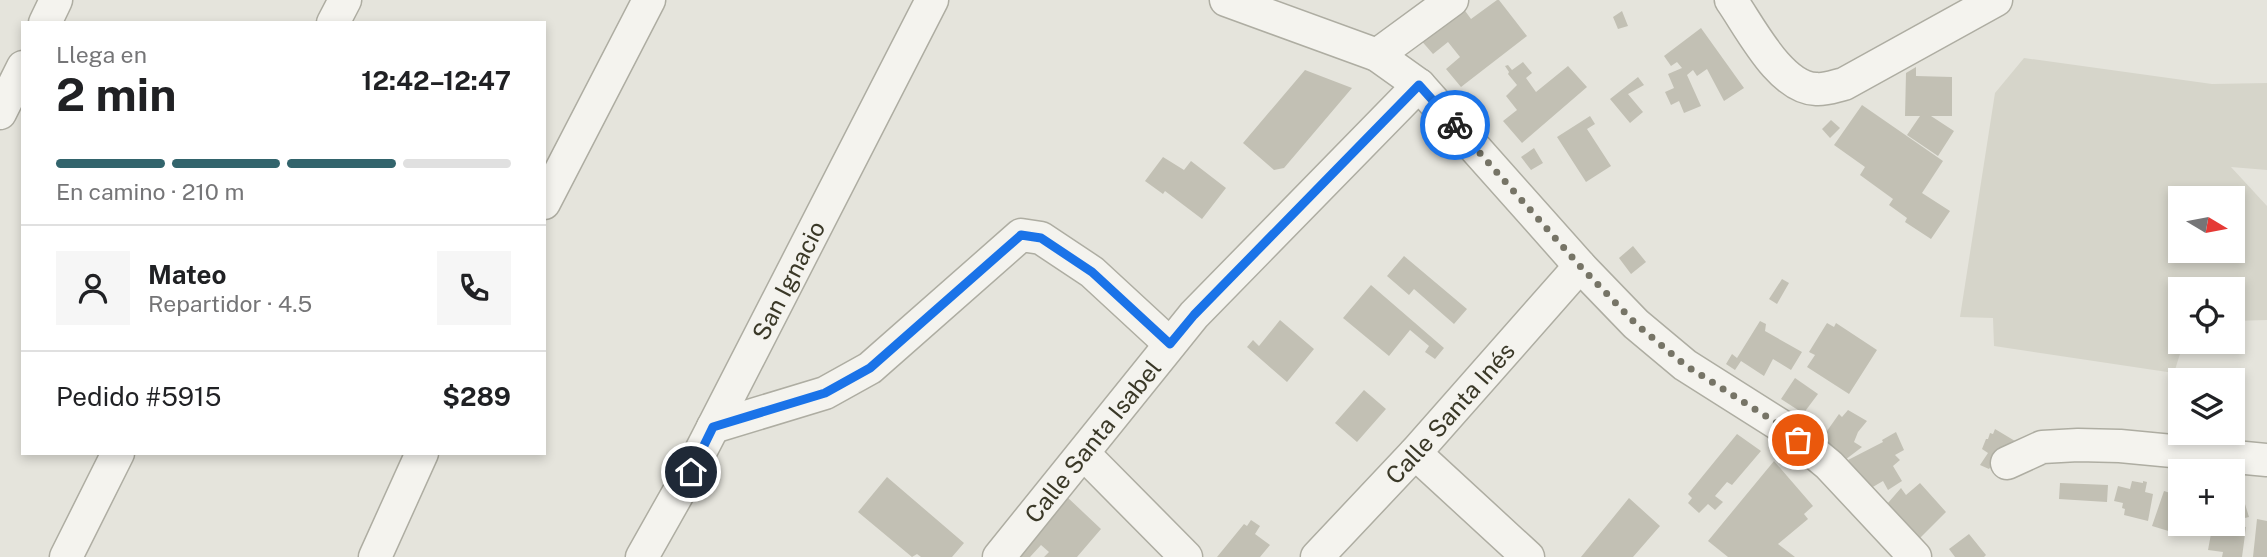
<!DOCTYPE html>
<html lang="es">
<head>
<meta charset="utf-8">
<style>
  body { margin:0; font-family:"Public Sans",sans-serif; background:#f6f6f6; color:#202124; height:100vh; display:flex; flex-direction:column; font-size:26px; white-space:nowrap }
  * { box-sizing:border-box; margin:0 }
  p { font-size:23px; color:#757577 }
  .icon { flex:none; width:38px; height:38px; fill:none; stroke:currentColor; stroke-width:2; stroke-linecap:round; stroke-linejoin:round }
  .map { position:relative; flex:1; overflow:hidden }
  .panel { position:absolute; left:21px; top:21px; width:525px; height:434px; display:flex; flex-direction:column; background:#fff; border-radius:0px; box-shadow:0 4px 10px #0003 }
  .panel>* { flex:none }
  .needle { width:46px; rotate:100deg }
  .controls { position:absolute; left:2168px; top:186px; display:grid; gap:14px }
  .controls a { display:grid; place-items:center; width:77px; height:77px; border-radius:0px; background:#fff; box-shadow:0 4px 10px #0003; font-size:35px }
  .pin { position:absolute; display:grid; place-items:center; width:60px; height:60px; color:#fff; margin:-30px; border:4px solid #fff; border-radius:50%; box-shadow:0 2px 7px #0007 }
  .courier { position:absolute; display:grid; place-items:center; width:70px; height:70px; margin:-35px; border:5px solid #1a73e8; border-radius:50%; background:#fff; color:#222; box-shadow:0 2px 9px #0007 }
  .summary em { font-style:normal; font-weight:700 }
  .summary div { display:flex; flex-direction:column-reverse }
  .summary { display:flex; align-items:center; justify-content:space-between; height:119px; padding:0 35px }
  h1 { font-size:46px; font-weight:700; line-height:52px }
  .bar { display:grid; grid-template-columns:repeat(4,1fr); gap:10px 7px; align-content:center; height:84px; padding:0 35px }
  .bar i { height:9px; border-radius:5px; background:#e0e0e0 }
  .bar .selected { background:#32646c }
  .bar p { grid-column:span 4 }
  .line { display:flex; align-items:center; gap:18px; padding:0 35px; border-top:2px solid #e0e0e0 }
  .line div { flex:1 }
  .round { display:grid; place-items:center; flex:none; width:74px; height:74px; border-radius:0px; background:#f6f6f6 }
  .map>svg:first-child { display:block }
</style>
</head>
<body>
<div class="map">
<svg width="2267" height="557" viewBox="0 0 2267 557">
  <rect width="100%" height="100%" fill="#e5e4dc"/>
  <path fill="#d6d5ca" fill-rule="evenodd" d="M2024,58L2212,84L2267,83V170L2231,167L2267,206V320L2233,321V289H2180V341H2184L2174,373L1994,346L1993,318L1960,317L1995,93ZM2180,198H2233V250H2180Z"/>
  <path fill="#c2c0b4" d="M1497,0H1499L1527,36L1461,87L1446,69L1460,57L1448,42L1433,54L1419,38L1463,8L1471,19Z
    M1622,11L1628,26L1618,29L1613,17Z
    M1701,28L1744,88L1724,101L1707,69L1697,76L1693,70L1687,75L1701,106L1684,113L1679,101L1671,105L1665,92L1674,88L1668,74L1682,68L1677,62L1671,66L1664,56Z
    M1523,62L1532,73L1526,78L1536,92L1568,66L1587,87L1522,143L1503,121L1517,110L1506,96L1517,85L1508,74L1509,72L1505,66L1508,65L1512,70Z
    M1916,67V76L1952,77V116H1931L1954,131L1938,156L1907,135L1920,116H1905L1906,73Z
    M1305,70L1352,88L1284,168L1274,170L1243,143Z
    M1638,77L1644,85L1628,94L1643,112L1630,123L1610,99Z
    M1862,105L1943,161L1922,193L1950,211L1931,239L1905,222L1907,218L1889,205L1893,199L1860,175L1865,167L1834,145Z
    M1590,116L1595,124L1587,129L1611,166L1586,182L1557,137Z
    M1831,120L1840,128L1830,138L1822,129Z
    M1534,148L1543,163L1531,170L1521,157Z
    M1163,157L1184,170L1191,161L1226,188L1202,219L1165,191L1163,194L1145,181Z
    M1633,246L1646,262L1631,274L1619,258Z
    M1404,256L1467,309L1454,324L1414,289L1409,295L1387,276Z
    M1782,279L1789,283L1777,304L1769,299Z
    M1371,285L1444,348L1435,359L1425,352L1429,346L1410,330L1389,356L1343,318Z
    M1280,320L1314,349L1287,382L1247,347L1253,340L1259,346Z
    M1760,321L1766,324L1765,331L1802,352L1791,370L1773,359L1764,376L1741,361L1735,370L1726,364L1732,354L1737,358Z
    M1827,323L1834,327L1836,323L1877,350L1849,394L1807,367L1815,355L1809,352Z
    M1795,378L1818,394L1800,418L1796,414L1798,410L1781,399Z
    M1364,390L1386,409L1357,442L1335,423Z
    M1848,410L1867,421L1858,432L1854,442L1862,447L1841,463L1822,438L1839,414L1842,417Z
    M1995,429L2015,441L2008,462L1997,458L1989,469L1980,465L1988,453L1982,449L1986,439H1988L1990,433L1993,434Z
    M1896,432L1904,450L1895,455L1900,460L1893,466L1902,481L1888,490L1883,481L1866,491L1848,460L1883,442L1882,440Z
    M1737,434L1761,451L1732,485L1727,482L1715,496L1723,502L1715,510L1708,504L1699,513L1688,503L1692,498L1688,494Z
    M1774,461L1813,506L1804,514L1808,519L1778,544L1795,557H1728L1708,541Z
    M887,477L964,543L952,557H921L917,554L912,557L858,512Z
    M2132,481L2143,483V481L2147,482L2145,492L2153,494L2148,521L2124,515L2125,509L2122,508L2123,503L2114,501L2118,486L2130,489Z
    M1920,483L1946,512L1914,544L1881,511L1901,488L1906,495Z
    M2060,483L2108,485L2107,502L2059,499Z
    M2164,491L2180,496V517L2175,533L2152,526Z
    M2241,491L2249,517L2237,520L2233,507V493Z
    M1066,496L1101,529L1077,557H1044L1049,552L1041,545L1030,557H1022L1018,554Z
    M1629,498L1660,526L1633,557H1581Z
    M2257,519L2267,521V557H2253Z
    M1251,520L1260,526L1255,534L1270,545L1260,557H1217L1244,524L1247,526Z
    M2213,523L2246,527L2242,557H2222L2223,552L2208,550Z
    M1969,534L1986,555L1984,557H1955L1949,549Z"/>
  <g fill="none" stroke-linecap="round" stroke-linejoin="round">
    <g stroke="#aeada2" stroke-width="35">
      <g id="minor">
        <path d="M1226,0L1377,55L1419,85L1580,266L1636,324L1685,365L1783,427L1829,465L1915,557"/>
        <path d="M1731,0C1750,27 1780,88 1816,89C1825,90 1835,86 1844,84L1996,0"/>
        <path d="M45,23L56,0"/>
        <path d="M333,23L345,0"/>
        <path d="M1377,55L1452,0"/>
        <path d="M0,113L23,67"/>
        <path d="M544,203L649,0"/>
        <path d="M713,427L825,393L870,368L1021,235L1041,238L1092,272L1170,344"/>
        <path d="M1415,453L1528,557"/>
        <path d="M1084,454L1186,557"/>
        <path d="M2007,463L2042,447L2078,445L2120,446L2267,460"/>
        <path d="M66,557L118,453"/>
        <path d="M375,557L422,453"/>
        <path id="s1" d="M642,557L690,472L932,0"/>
        <path id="s2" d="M999,557L1194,315L1419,85"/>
        <path id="s3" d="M1317,557L1415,453L1580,266"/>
      </g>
    </g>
    <use href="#minor" stroke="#f4f3ee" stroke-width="32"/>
  </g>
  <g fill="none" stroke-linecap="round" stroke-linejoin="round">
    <path stroke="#767466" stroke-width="7" stroke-dasharray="0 12.6" d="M1455,125L1580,266L1636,324L1685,365L1783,427L1798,440"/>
    <path stroke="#1a73e8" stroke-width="9" d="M691,472L713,427L825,393L870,368L1021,235L1041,238L1092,272L1170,344L1194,315L1419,85L1455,125"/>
  </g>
  <g text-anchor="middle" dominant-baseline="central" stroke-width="5" stroke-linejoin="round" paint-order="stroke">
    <g font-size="24" fill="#3a3827" stroke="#f3f2eb">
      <text stroke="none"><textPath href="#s1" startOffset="313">San Ignacio</textPath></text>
      <text stroke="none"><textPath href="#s3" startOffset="196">Calle Santa Inés</textPath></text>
      <text stroke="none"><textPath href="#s2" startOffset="149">Calle Santa Isabel</textPath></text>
    </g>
  </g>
</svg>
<div class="controls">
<a><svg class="needle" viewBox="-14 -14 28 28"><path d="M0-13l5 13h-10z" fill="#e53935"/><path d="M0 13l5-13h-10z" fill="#757577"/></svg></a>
<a><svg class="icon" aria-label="locate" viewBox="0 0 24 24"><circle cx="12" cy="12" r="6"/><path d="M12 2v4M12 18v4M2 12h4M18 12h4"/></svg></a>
<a><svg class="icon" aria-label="layers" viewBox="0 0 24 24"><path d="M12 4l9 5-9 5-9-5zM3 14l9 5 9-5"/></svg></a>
<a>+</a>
</div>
<div class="pin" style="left:1798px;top:440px;background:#ea580c"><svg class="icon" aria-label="bag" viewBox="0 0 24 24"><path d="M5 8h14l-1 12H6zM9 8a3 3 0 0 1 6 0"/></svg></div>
<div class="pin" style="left:691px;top:472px;background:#1f2937"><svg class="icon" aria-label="home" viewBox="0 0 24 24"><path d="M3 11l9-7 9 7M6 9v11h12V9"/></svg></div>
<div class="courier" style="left:1455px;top:125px"><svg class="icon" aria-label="bike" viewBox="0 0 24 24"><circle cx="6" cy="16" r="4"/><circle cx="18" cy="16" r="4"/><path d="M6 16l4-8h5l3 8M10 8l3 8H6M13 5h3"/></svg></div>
<section class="panel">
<div class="summary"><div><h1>2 min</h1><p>Llega en</p></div><em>12:42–12:47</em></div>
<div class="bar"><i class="selected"></i><i class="selected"></i><i class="selected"></i><i></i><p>En camino · 210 m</p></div>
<div class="line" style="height:126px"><a class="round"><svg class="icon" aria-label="person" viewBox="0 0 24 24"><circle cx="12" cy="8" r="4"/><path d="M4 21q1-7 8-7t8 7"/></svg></a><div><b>Mateo</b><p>Repartidor · 4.5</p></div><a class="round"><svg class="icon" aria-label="phone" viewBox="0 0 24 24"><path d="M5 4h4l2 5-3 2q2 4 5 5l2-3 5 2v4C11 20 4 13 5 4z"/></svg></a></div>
<div class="line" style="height:91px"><div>Pedido #5915</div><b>$289</b></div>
</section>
</div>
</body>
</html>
